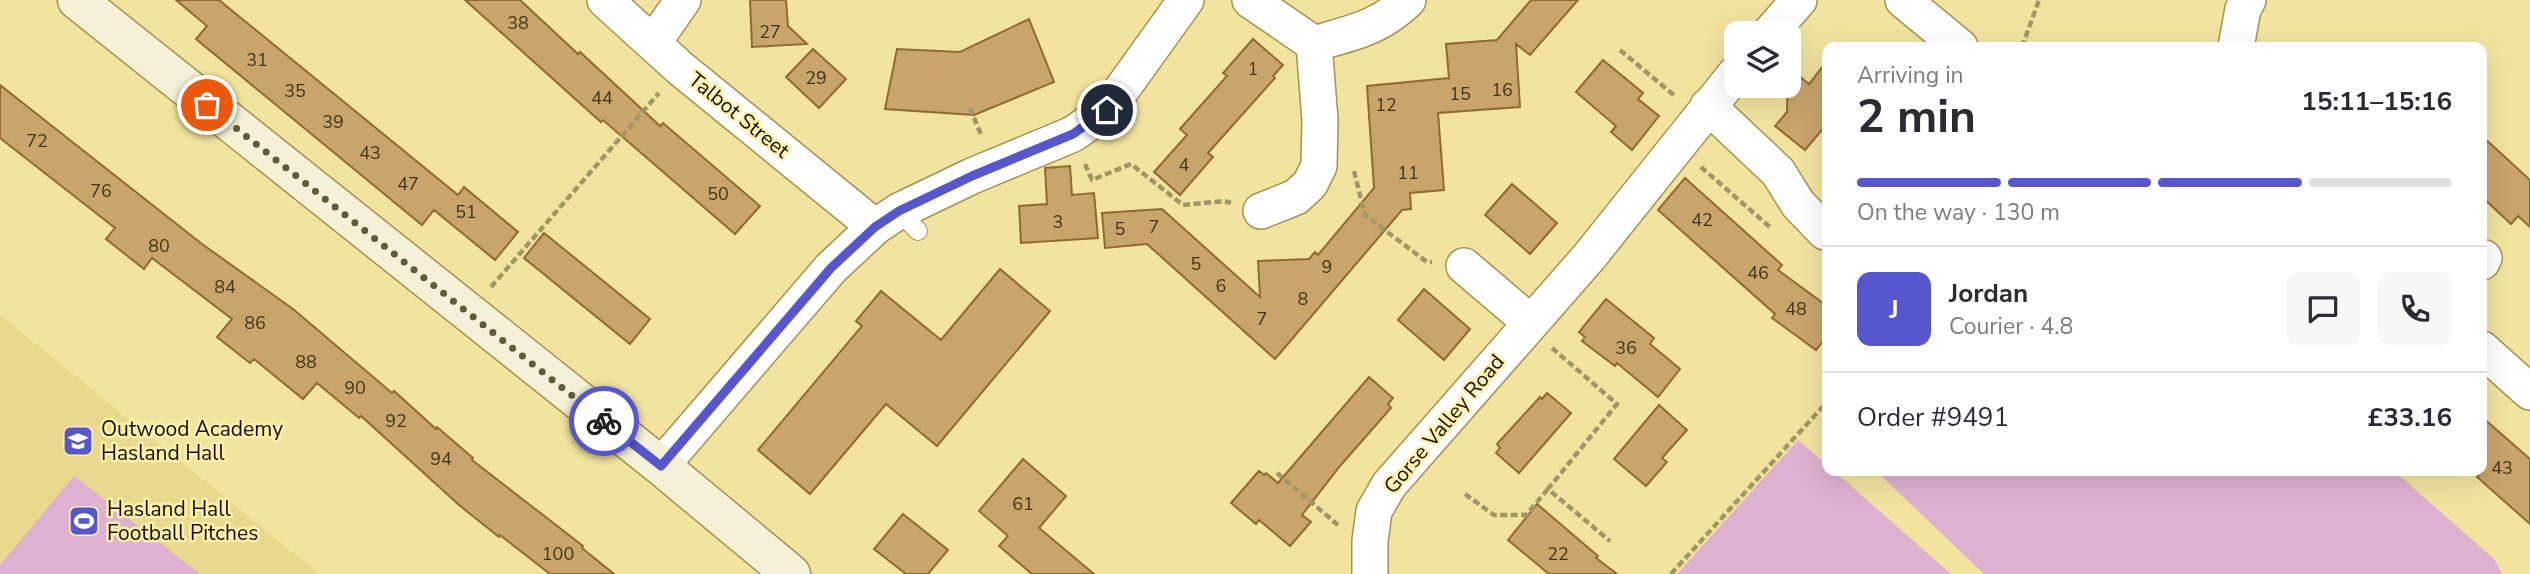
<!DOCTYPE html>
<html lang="en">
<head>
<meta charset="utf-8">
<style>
  body { margin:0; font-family:"Nunito Sans",sans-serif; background:#f7f7f7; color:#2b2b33; height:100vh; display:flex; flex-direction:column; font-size:26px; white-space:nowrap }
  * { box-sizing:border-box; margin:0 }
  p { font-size:23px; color:#7c7c81 }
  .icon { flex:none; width:38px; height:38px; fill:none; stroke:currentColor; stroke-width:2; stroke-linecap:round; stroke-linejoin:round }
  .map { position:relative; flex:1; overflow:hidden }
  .panel { position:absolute; left:1822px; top:42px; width:665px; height:434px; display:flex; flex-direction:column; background:#fff; border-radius:14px; box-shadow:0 7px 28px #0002 }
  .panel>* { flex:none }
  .controls { position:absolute; left:1724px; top:21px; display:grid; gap:14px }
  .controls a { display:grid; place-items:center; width:77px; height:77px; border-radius:14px; background:#fff; box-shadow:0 7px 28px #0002; font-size:35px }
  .pin { position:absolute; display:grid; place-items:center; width:60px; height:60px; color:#fff; margin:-30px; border:4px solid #fff; border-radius:50%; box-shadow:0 2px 7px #0007 }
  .courier { position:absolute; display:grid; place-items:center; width:70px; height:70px; margin:-35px; border:5px solid #5656cd; border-radius:50%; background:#fff; color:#222; box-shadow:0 2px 9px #0007 }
  .head em { font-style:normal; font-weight:700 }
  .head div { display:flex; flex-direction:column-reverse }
  .head { display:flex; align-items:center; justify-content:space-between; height:119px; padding:0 35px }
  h1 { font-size:46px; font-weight:700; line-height:52px }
  .bar { display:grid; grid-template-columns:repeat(4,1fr); gap:10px 7px; align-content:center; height:84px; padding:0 35px }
  .bar i { height:9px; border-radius:5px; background:#e1e1e2 }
  .bar .active { background:#5656cd }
  .bar p { grid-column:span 4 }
  .line { display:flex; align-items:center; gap:18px; padding:0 35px; border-top:2px solid #e1e1e2 }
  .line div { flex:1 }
  .round { display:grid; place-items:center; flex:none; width:74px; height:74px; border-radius:14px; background:#f7f7f7 }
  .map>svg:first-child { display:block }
</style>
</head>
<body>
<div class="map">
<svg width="2530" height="574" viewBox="0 0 2530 574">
  <rect width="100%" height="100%" fill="#f2e49f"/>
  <path fill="#e8d98c" d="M0,315L311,567L319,574H0Z"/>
  <path fill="#dfb1d1" d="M1798,440L1827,465V471H1834L1951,574H1677Z
    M1876,471H2394L2494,559L2502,574H1984Z
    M74,476L200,574H0V565Z"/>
  <path fill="#c9a46b" stroke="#8f6b30" stroke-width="2" d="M176,0H219L458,195L464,187L518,232L495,260L434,210L422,225L196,39L207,26Z
    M465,0H520L578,54L580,52L660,126L663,123L760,206L735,234L603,120L601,122Z
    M750,0H786L788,26L807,44L752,47Z
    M1531,0H1578L1530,55L1516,44L1520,107L1438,113L1444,190L1410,193L1411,209L1402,210L1275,359L1147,244L1105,248L1102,213L1162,209L1260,297L1258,261L1309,259L1315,252L1318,255L1374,188L1367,86L1449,78L1446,44L1497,40Z
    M1029,19L1054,82L974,115L885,109L897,49L960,52Z
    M1253,39L1283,65L1273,76L1275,78L1208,153L1213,157L1180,195L1154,172L1187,135L1180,129L1227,76L1223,73Z
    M813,49L846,79L819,108L786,77Z
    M1603,60L1643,93L1638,99L1659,116L1632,150L1611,132L1616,126L1576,92Z
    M1827,61V124L1805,150L1775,126L1787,112L1788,67L1809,84Z
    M0,85L202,244L293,309L392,393L394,391L436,429L437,427L473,458L472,460L583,546L582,548L614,574H550L500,535L499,537L459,505L361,416L359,418L317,383L303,399L254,359L250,363L217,337L232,319L152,258L144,269L106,239L115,228L0,138Z
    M2482,136L2530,180V227L2518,216L2511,224L2482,197Z
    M1070,166L1072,195L1094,193L1098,238L1021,243L1019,206L1047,204L1045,168Z
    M1685,178L1782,265L1778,270L1827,306V336L1816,350L1772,318L1775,314L1658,210Z
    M1512,184L1557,223L1530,254L1485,215Z
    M544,233L650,319L630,344L524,258Z
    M1000,269L1050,311L937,446L886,404L810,494L758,450L862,326L856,321L881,291L941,340Z
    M1424,289L1470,329L1444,360L1398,320Z
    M1606,299L1654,338L1650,344L1680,369L1658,397L1617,363L1615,366L1582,341L1585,337L1579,332Z
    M1369,377L1393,398L1388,404L1391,408L1340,466L1302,515L1311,522L1290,546L1259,520L1256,524L1231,503L1259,471L1264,475L1266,473L1278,483Z
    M1547,393L1571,413L1519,473L1496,453L1500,448L1497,444L1540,397L1542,399Z
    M1659,405L1687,430L1662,458L1667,462L1646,486L1614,459Z
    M2482,417L2530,459V524L2477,477L2482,472Z
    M1023,459L1066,496L1039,528L1094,574H1032L999,546L1008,536L979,511Z
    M1537,504L1598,556L1596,558L1617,574H1549L1508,540Z
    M903,514L948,550L928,574H906L874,549Z"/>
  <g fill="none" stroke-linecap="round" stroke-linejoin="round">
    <g stroke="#a19451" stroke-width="20">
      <path id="lane" d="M899,211L918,231"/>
    </g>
    <g stroke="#a19451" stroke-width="38">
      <path id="street" d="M605,0L680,68L875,227
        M1250,0L1314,44L1320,120L1319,166L1310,184L1296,197L1261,211
        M1903,0L1960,47
        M1770,33L1799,0
        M653,43L683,0
        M1314,44C1353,32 1378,29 1408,0
        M2236,47L2243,9L2248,0
        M1708,106L1778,172L1798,204L1825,232
        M2482,262L2484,258
        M1464,266L1531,323
        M2482,349L2530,392
        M661,466L831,268L875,227L899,211L972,176L1073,134L1107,110L1186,0
        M1370,574V541L1374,511L1389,485L1589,257L1736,73"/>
    </g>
    <g stroke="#a19451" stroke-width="41">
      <path id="secondary" d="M77,0L661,466L791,574"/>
    </g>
    <path stroke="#a19665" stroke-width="4.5" stroke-dasharray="7 3.5" stroke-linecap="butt" d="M2022,47L2039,0
      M1620,50L1675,96
      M970,108L982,137
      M1085,164L1092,180L1131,164L1183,205L1224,201L1231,203
      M1701,167L1771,228
      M1354,171L1365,215L1427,262H1432
      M491,287L659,93
      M1552,348L1617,404L1548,489L1610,541
      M1277,473L1338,525
      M1465,494L1494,515H1526L1548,489
      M1671,574L1827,402"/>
    <use href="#lane" stroke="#fff" stroke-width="18"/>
    <use href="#street" stroke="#fff" stroke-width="35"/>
    <use href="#secondary" stroke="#f5f0d8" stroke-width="38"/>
  </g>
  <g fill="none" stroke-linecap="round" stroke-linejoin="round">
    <path stroke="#625a38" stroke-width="7" stroke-dasharray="0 12.6" d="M207,105L604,421"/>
    <path stroke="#5656cd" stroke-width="9" d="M604,421L661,466L831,268L875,227L899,211L972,176L1073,134L1107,110"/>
  </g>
  <defs>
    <g id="school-square" transform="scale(1.575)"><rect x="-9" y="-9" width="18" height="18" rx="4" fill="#5656cd" stroke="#fff1ac"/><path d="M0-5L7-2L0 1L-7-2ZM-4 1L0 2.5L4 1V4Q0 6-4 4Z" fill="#fff"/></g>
    <g id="stadium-square" transform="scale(1.575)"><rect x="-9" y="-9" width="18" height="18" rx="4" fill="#5656cd" stroke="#fff1ac"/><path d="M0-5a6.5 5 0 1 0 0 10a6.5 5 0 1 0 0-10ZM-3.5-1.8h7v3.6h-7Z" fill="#fff"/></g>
  </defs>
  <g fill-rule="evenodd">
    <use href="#school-square" x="78" y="441"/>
    <use href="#stadium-square" x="84" y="521"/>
  </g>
  <g text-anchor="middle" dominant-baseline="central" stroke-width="5" stroke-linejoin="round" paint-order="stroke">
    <g font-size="18" fill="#42351b">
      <text x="518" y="23">38</text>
      <text x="770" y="32">27</text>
      <text x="257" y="60">31</text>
      <text x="1253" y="69">1</text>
      <text x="816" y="78">29</text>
      <text x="1502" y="90">16</text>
      <text x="295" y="91">35</text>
      <text x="1460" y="94">15</text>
      <text x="602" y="98">44</text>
      <text x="1386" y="105">12</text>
      <text x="333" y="122">39</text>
      <text x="37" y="141">72</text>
      <text x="370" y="153">43</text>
      <text x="1184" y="165">4</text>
      <text x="1408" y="173">11</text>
      <text x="408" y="184">47</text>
      <text x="101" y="191">76</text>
      <text x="718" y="194">50</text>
      <text x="466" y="212">51</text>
      <text x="1702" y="220">42</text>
      <text x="1058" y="222">3</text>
      <text x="1154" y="227">7</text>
      <text x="1120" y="229">5</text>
      <text x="159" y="246">80</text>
      <text x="1196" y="264">5</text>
      <text x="1327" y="267">9</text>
      <text x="1758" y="273">46</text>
      <text x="1221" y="286">6</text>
      <text x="225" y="287">84</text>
      <text x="1303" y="299">8</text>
      <text x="1796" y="309">48</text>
      <text x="1262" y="319">7</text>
      <text x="255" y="323">86</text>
      <text x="1626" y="348">36</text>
      <text x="306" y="362">88</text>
      <text x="355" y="388">90</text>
      <text x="396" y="421">92</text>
      <text x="441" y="459">94</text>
      <text x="2502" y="468">43</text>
      <text x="1023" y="504">61</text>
      <text x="558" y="554">100</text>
      <text x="1558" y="554">22</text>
    </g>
    <g font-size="21" fill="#151000" stroke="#fff1ac">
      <text transform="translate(739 115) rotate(39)">Talbot Street</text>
      <text transform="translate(1444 424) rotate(-50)">Gorse Valley Road</text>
    </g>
    <g font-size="21" fill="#151000" stroke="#fff1ac" text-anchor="start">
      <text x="101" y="429">Outwood Academy<tspan x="101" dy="24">Hasland Hall</tspan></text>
      <text x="107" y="509">Hasland Hall<tspan x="107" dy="24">Football Pitches</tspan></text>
    </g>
  </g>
</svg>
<div class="controls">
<a><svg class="icon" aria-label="layers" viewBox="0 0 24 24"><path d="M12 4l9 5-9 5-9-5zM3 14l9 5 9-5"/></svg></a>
</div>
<div class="pin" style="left:207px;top:105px;background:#ea580c"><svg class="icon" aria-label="bag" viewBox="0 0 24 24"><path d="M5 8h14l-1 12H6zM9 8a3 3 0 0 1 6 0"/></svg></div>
<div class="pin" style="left:1107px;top:110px;background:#1f2937"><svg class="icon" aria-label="home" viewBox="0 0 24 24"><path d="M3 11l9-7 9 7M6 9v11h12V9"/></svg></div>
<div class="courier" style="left:604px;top:421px"><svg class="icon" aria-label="bike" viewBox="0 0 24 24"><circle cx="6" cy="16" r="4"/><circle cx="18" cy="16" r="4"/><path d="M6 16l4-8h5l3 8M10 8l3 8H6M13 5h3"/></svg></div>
<section class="panel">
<div class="head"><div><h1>2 min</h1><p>Arriving in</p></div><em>15:11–15:16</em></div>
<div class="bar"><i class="active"></i><i class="active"></i><i class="active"></i><i></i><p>On the way · 130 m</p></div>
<div class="line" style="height:126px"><b class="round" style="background:#5656cd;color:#fff">J</b><div><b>Jordan</b><p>Courier · 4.8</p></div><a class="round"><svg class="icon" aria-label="chat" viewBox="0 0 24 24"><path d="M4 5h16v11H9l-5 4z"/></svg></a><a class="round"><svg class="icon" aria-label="phone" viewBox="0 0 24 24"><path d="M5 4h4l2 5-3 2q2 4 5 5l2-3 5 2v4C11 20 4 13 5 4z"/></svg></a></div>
<div class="line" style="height:91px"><div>Order #9491</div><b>£33.16</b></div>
</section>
</div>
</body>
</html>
